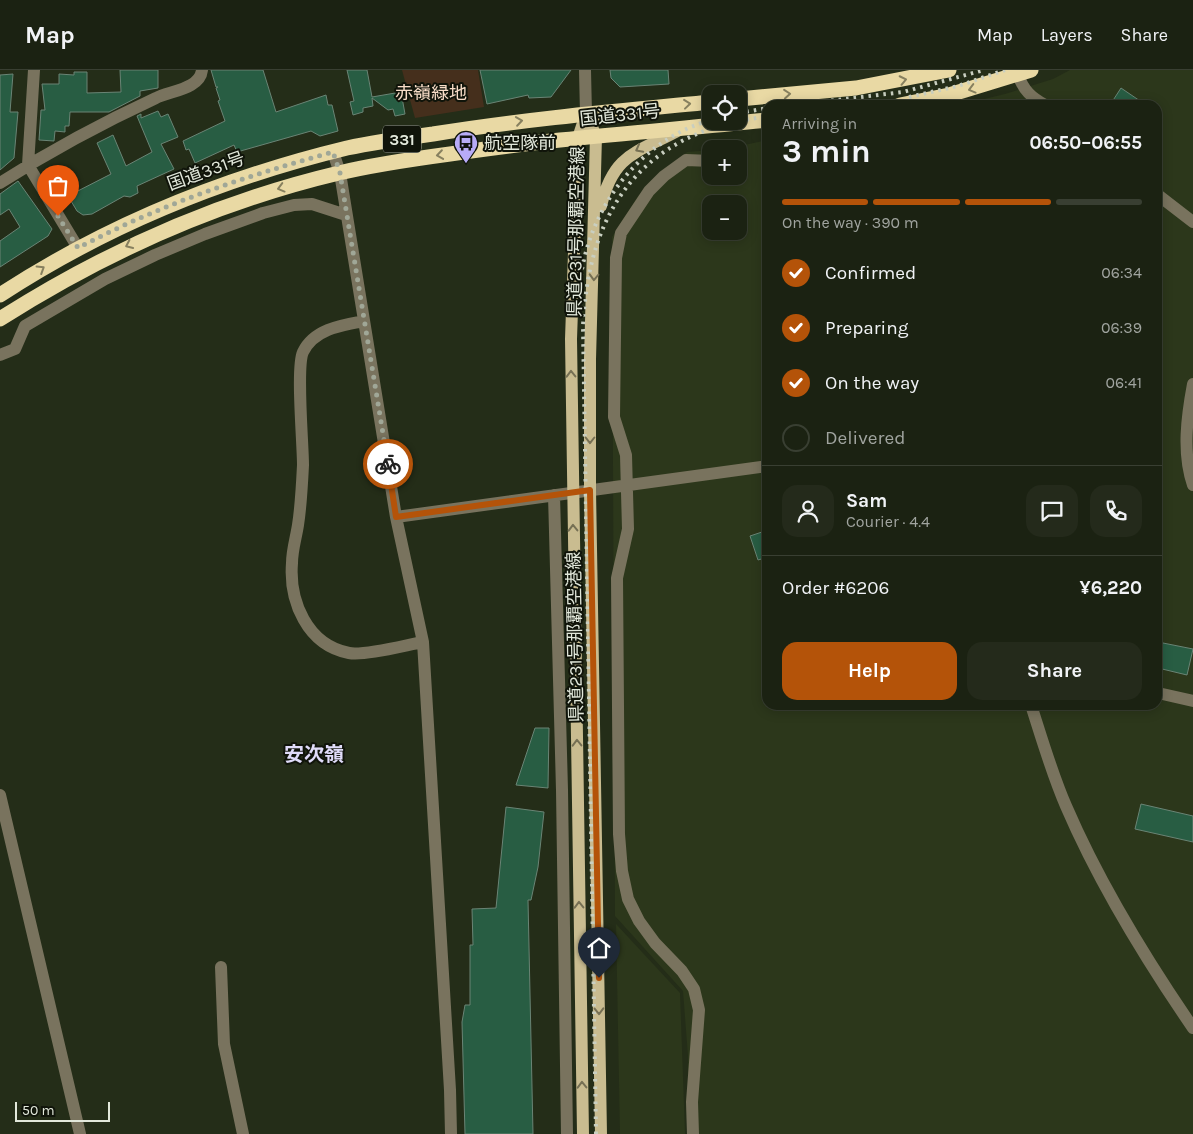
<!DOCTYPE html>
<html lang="en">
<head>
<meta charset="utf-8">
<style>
  body { margin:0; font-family:Karla,"Noto Sans JP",sans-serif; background:#242a1b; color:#f1f3f6; height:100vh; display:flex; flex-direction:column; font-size:19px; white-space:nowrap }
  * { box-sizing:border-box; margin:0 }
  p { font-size:16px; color:#a0a49f }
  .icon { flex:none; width:28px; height:28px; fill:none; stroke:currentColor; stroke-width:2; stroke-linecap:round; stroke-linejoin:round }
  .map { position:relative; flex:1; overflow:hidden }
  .drawer { position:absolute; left:762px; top:30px; width:400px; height:610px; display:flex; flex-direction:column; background:#1b2212; border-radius:15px; box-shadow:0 2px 12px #0003,0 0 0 1px #393f32 }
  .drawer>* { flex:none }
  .buttons { position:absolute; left:702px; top:15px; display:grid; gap:10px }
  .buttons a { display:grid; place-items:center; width:45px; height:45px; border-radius:10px; background:#1b2212; box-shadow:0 2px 12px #0003,0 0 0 1px #393f32; font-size:25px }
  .scale { position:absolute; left:15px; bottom:12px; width:95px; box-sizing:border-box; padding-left:5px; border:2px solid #e2e8db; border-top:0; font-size:14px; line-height:18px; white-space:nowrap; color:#e2e8db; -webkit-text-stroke:4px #10140a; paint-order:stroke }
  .pin { position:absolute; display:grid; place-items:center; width:42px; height:42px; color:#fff; margin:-51px -21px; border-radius:50% 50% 50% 0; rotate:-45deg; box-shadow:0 0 5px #0007 }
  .pin .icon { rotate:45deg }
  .courier { position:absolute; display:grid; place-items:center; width:50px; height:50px; margin:-25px; border:4px solid #b45309; border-radius:50%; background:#fff; color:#222; box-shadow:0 1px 6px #0007 }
  .headline em { font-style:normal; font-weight:700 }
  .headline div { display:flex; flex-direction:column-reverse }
  .headline { display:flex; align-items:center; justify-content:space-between; height:85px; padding:0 20px }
  h1 { font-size:32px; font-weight:700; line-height:38px }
  .bar { display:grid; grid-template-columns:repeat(4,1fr); gap:8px 5px; align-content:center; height:60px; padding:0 20px }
  .bar i { height:6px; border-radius:4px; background:#393f32 }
  .bar .selected { background:#b45309 }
  .bar p { grid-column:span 4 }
  .line { display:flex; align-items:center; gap:12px; padding:0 20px; border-top:1px solid #393f32 }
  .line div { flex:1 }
  .round { display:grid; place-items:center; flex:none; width:52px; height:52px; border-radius:15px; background:#242a1b }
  ol { padding:0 20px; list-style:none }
  li { display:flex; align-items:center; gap:15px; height:55px }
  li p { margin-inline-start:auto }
  li .icon { padding:5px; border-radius:50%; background:#b45309; color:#fff; stroke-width:4 }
  li:last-child { color:#a0a49f }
  li i { width:28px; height:28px; border:2px solid #393f32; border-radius:50% }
  .primary-button { display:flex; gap:10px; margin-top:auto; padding:10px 20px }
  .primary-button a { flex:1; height:58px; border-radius:15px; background:#b45309; color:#fff; font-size:20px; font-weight:700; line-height:58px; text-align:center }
  .primary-button a+a { background:#242a1b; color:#f1f3f6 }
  header { display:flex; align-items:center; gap:30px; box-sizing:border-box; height:70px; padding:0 25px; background:#1b2212; border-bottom:1px solid #393f32 }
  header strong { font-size:24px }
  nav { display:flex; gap:28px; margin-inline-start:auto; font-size:18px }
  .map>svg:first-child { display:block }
</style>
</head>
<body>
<header>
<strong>Map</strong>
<nav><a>Map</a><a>Layers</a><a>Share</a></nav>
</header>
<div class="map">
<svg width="1193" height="1064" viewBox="0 0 1193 1064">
  <rect width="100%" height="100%" fill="#242d18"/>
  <path fill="#2c371b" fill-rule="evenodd" d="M1070,0H1193V1064H688V986L683,921L615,846L612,167L638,126L687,82L711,80V106H739V79H726L767,70L768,635H1158V35H959L1005,24L1053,9ZM711,134H739V161H711Z
    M616,854L680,923L685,1064H620Z"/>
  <path fill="#452f1c" d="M402,0H478L484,37L415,48Z"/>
  <path fill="#285d43" stroke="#6a8475" d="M120,0H158V18L140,21V26L109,42H70L69,56H65V62L55,61L54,71L39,70L41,40H45L42,14H59V4L74,5V2H87V23L121,22Z
    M211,0H263L276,42L326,25L328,35H332L338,61L320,66L311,61L237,82L234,75L195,93L189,79L186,80L183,71L225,51L218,31L220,30L216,18L218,17H216Z
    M347,0H367L372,27L401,22L405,44L395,46L393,39L388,40L372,28L373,36L363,38V42L353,45L350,32L354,31Z
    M480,0H571L551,27L529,28L528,25L487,34Z
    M610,0H668L669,14L620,17L611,8Z
    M13,4L10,42H18L14,88L0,100V5Z
    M1121,18L1146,35H1110Z
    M158,41L161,47L168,44L178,67L161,74L174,99L137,116L138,123L130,127L124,126L92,144L83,145L77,141L68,126L111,104L97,73L113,65L126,96L152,82L137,46L141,44V48Z
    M18,111L52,159L48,166L0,197V171L20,157L9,139L0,145V124Z
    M768,460V487L758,490L750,466Z
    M1158,572L1193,579L1187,605L1158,598Z
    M535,658H549L548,718L516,715Z
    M1141,734L1193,746V772L1135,759Z
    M506,737L544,742L538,797L531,830H528L533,1064H465L462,952L465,935H470V875H473L472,839L496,838Z"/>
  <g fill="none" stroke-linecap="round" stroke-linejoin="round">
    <path stroke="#79735e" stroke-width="12" d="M34,0L28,95L78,178
      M585,0L586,44
      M1018,5C1024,21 1031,27 1045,35
      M333,82L340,103L396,447L423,572L450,1020L451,1064
      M0,113C50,81 102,53 156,28C170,21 200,19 202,0
      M1158,125L1193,152
      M364,251C342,255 314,259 303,282C296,297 303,373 303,395C302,415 301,436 298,455C296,468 292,480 292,493C289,531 307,575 349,583C364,586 406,575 423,572
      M0,285L15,279L25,256L105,209L155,185L205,164L263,143L294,135L312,134L346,145
      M1193,314C1187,346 1182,383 1193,415
      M554,425L562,720L567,1064
      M396,447L768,396
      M1158,623L1193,631
      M1031,635C1042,669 1052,704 1066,736C1100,815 1145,888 1193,958
      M0,725L80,1064
      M221,897L224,974L243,1064
      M693,1064L692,1032L699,940L694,919L682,901L655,873L639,851L628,829L622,801L619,764L617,508L628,459L626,385L614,347L616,188L621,163L649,121L664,106L686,90L711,91"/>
    <path stroke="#c9bc90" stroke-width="12" d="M586,44L596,66L590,289V420L601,1064
      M601,136C614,82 638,83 681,59
      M583,1064L571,269L578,68L586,44"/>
    <path stroke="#e9d9a4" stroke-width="15" d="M739,29L856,18L949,0
      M900,35L949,25L1031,0
      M0,225C107,155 223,108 347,78C375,72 404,68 433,64C525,49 618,41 711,32
      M0,249C105,182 217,132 339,103C376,94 413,89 450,84C556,68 662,61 768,50"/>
    <path stroke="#c9cfc1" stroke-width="4" stroke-dasharray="2.5 5" stroke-linecap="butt" d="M909,27L958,16L1005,0
      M794,35L903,22L984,0
      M739,43L768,38
      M739,51L768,46
      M580,214C587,141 638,70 711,50
      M596,1064L583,256C588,152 630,76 737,51"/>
  </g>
  <defs><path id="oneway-chevron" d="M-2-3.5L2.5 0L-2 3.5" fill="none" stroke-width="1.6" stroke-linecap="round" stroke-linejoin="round" transform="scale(1.25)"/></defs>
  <g stroke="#87805f">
    <use href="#oneway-chevron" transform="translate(903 10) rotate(-12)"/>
    <use href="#oneway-chevron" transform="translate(972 19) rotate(165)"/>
    <use href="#oneway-chevron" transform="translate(787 24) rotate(-5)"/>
    <use href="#oneway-chevron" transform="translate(687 34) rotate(-6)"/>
    <use href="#oneway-chevron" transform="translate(519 51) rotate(-8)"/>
    <use href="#oneway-chevron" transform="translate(440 85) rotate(172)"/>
    <use href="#oneway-chevron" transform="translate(281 118) rotate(165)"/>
    <use href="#oneway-chevron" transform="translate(129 175) rotate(155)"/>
    <use href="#oneway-chevron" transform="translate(41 199) rotate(-32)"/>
  </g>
  <g stroke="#767054">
    <use href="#oneway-chevron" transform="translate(639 79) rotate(152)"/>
    <use href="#oneway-chevron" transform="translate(594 207) rotate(92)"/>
    <use href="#oneway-chevron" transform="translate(571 304) rotate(-91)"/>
    <use href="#oneway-chevron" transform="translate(590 370) rotate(90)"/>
    <use href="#oneway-chevron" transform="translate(573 458) rotate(-91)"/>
    <use href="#oneway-chevron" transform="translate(577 673) rotate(-91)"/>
    <use href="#oneway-chevron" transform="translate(579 835) rotate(-91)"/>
    <use href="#oneway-chevron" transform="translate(599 941) rotate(89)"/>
    <use href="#oneway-chevron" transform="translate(582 1015) rotate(-91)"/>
  </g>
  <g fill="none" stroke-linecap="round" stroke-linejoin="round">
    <path stroke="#a0a797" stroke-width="5" stroke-dasharray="0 9" d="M58,146L78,178C161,134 243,107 333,82L340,103L388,394"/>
    <path stroke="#b45309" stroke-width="6" d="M388,394L396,447L590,420L599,908"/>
  </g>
  <defs>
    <g id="bus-pin" transform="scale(1.25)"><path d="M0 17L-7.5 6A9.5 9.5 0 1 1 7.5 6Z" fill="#b8abf7" stroke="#10140a"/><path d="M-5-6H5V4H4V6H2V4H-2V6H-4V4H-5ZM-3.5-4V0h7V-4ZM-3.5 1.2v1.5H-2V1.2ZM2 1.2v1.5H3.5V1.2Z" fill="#111"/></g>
  </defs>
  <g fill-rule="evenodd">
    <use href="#bus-pin" x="466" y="73"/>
  </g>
  <g text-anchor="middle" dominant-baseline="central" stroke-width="4" stroke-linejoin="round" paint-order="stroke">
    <rect fill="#10140a" stroke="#a3a89c" stroke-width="1" x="383" y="55.5" width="38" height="27" rx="4"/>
    <g font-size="16" font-weight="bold" fill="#e2e8db">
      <text x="402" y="69">331</text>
    </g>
    <g font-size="18" fill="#f8ddc8" stroke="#10140a">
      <text x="431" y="23">赤嶺緑地</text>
    </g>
    <g font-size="18" fill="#e2e8db" stroke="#10140a">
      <text transform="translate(620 45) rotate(-6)">国道331号</text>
      <text transform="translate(206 101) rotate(-20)">国道331号</text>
      <text transform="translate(576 162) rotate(-89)">県道231号那覇空港線</text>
      <text transform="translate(575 567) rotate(-91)">県道231号那覇空港線</text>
    </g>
    <g font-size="18" fill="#e2e8db" stroke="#10140a" text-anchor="start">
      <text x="484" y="73">航空隊前</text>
    </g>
    <g font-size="20" font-weight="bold" fill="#e0dcf9" stroke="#10140a">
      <text x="314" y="684">安次嶺</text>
    </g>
  </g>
</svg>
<div class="buttons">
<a><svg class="icon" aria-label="locate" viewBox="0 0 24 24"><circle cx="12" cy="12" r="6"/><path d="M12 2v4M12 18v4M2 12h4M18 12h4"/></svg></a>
<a>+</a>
<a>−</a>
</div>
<div class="scale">50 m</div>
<div class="pin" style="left:58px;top:146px;background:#ea580c"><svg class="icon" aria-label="bag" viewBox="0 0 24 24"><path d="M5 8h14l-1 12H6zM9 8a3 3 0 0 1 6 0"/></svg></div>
<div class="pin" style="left:599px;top:908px;background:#1f2937"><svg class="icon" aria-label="home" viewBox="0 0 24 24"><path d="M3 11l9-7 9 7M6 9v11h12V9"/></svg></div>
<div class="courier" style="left:388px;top:394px"><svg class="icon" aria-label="bike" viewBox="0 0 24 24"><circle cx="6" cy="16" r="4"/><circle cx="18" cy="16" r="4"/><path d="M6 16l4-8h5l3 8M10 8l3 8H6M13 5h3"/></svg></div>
<section class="drawer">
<div class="headline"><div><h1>3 min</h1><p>Arriving in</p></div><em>06:50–06:55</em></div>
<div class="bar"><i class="selected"></i><i class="selected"></i><i class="selected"></i><i></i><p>On the way · 390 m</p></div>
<ol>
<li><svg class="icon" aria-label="check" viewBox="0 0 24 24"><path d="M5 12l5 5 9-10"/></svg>Confirmed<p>06:34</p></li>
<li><svg class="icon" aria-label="check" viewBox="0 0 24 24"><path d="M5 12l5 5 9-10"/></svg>Preparing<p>06:39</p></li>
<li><svg class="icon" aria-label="check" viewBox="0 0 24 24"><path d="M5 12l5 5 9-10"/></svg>On the way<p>06:41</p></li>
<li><i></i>Delivered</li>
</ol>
<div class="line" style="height:90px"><a class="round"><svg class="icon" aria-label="person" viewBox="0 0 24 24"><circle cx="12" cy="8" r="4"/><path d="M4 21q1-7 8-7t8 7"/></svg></a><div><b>Sam</b><p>Courier · 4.4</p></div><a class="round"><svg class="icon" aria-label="chat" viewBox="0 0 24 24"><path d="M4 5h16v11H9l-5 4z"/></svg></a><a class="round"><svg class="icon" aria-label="phone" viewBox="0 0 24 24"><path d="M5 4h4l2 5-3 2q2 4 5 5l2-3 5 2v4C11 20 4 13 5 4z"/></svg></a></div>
<div class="line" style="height:65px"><div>Order #6206</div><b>¥6,220</b></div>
<div class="primary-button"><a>Help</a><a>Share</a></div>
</section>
</div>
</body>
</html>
